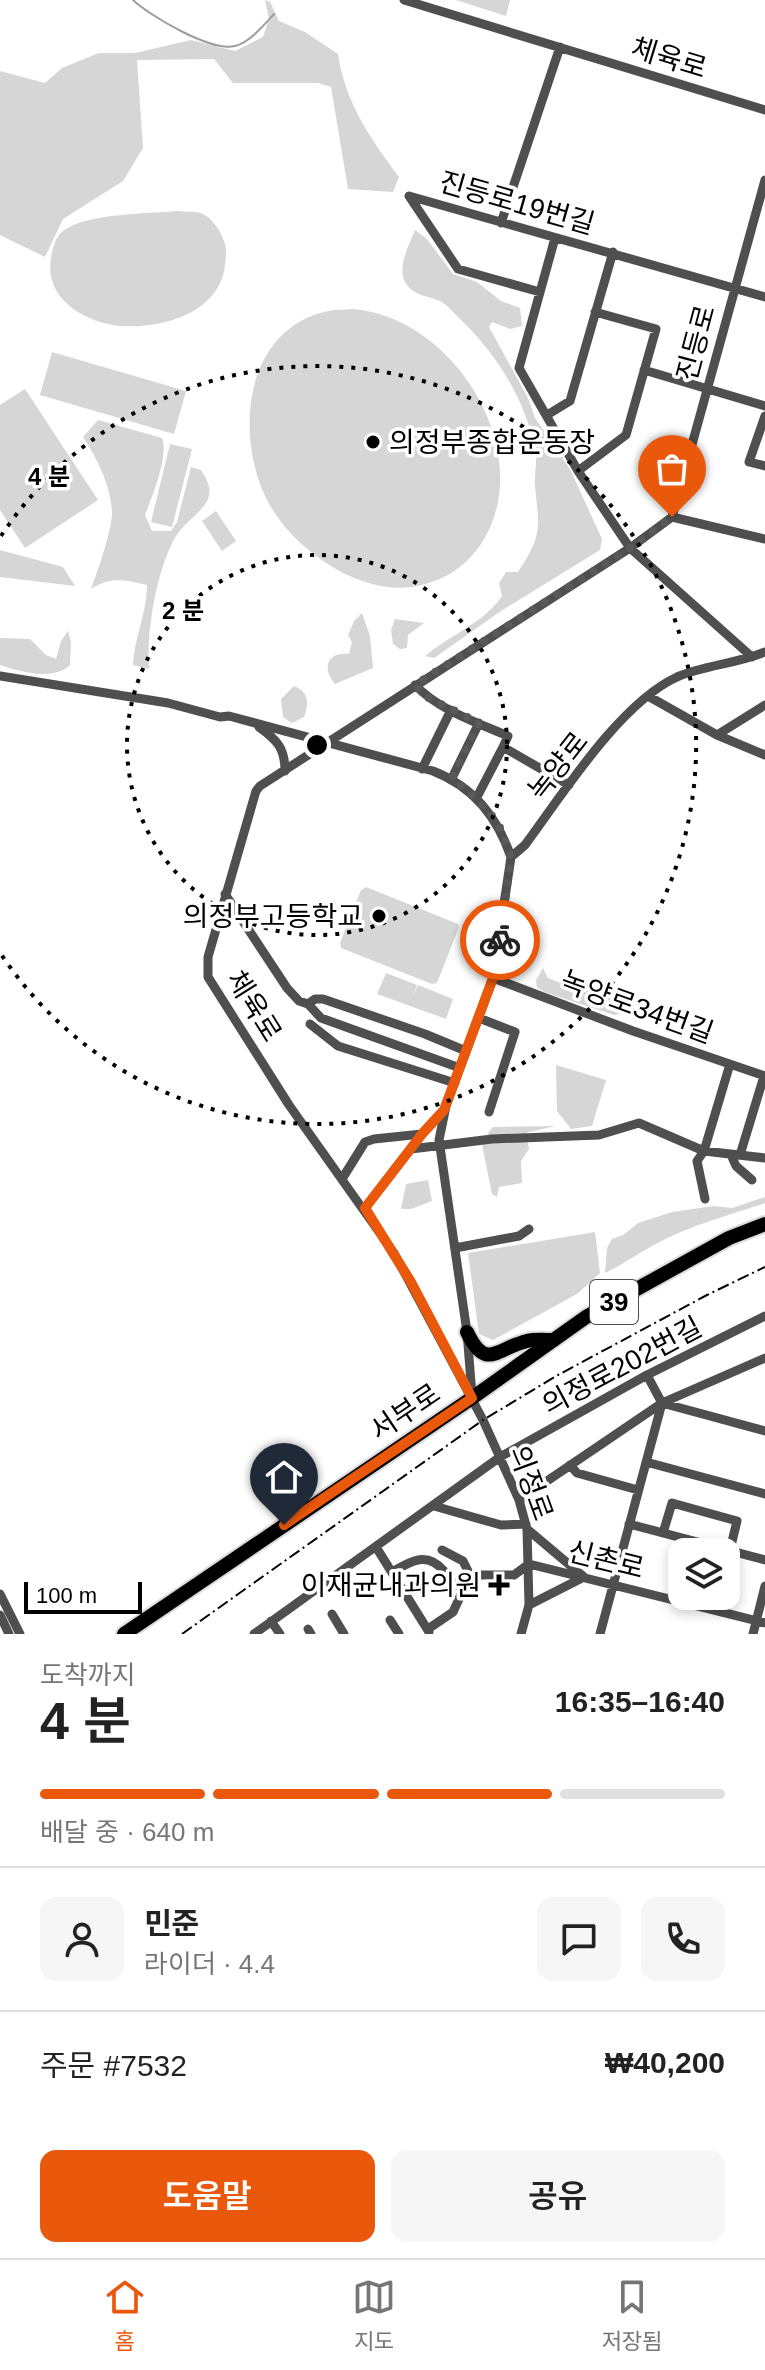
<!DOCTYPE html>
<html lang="ko">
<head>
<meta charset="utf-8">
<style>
  body { margin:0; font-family:Helvetica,"Noto Sans KR",sans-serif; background:#f6f6f6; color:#222; height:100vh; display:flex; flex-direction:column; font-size:30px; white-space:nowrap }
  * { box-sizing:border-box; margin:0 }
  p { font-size:26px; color:#767676 }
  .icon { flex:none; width:44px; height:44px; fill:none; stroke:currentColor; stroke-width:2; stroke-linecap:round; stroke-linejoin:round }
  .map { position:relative; height:1634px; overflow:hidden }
  .details { display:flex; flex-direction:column; background:#fff; flex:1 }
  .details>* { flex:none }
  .buttons { position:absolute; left:668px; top:1538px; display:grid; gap:16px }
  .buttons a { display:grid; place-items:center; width:72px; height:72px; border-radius:16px; background:#fff; box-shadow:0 4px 12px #0003; font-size:40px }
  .scale { position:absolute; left:24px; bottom:20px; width:118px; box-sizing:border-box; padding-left:8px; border:4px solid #000; border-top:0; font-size:22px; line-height:28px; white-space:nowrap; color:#000; -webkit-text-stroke:6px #fff; paint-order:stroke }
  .pin { position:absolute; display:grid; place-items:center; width:68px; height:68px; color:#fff; margin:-82px -34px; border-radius:50% 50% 50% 0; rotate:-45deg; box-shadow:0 0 8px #0007 }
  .pin .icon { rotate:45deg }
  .courier { position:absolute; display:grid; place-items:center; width:80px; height:80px; margin:-40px; border:6px solid #ea580c; border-radius:50%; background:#fff; color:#222; box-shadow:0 2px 10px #0007 }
  .overview em { font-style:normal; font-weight:600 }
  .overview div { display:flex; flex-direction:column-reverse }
  .overview { display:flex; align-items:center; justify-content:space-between; height:136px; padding:0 40px }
  h1 { font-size:52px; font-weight:600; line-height:60px }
  .bar { display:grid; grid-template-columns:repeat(4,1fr); gap:12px 8px; align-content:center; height:96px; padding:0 40px }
  .bar i { height:10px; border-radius:6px; background:#e0e0e0 }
  .bar .active { background:#ea580c }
  .bar p { grid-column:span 4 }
  .line { display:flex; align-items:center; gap:20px; padding:0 40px; border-top:2px solid #e0e0e0 }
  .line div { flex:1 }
  .round { display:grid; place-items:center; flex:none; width:84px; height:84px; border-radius:16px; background:#f6f6f6 }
  .action { display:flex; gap:16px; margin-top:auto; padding:16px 40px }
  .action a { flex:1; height:92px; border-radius:16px; background:#ea580c; color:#fff; font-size:32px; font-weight:600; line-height:92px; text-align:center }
  .action a+a { background:#f6f6f6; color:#222 }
  .tabs { display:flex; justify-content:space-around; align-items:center; height:112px; border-top:2px solid #e0e0e0; background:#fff; font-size:22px; color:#767676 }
  .tabs a { display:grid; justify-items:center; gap:4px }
  .tabs .active { color:#ea580c }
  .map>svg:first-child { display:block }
</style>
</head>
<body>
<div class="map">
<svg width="765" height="1634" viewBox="0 0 765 1634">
  <rect width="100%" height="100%" fill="#fff"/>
  <path fill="#d6d6d6" d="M265,0L270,2L279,21L305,32L338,54C345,103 371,139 399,177L393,192L348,189L331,87L318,83H233L214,59L137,60L143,148L123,181L63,219L45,257L0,235V71L45,83L62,68L99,53H135L191,40L235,51L263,37L269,19Z
    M456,0H510L506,16Z
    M177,211C184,212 195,211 201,213C213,218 220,231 224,241C227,249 226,256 225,265C220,313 162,329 120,326C84,322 44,299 51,258C53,248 55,237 63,231C87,213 146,214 177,211Z
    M415,230L427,239L453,274L477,282L501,301L520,308L522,326L510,329L492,322L489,327L528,398L535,418L570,469L602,539L600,550L501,611L434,658L425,656C450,635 484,623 502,596L499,583L506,572H518C543,534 539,528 535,486C534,474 538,461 535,449C525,399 496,353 460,319C454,313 448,306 442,302C428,295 414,297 405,282C397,267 409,245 415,230Z
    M352,309C454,316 540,454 481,544C464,569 440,583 411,587C386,590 363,583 341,572C311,555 285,533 268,502C234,437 243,329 328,311C336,309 344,310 352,309Z
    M52,352L186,391L174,434L40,395Z
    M25,389L98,500L25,548L0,510V405Z
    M98,420L162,438C169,456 152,497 145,515L152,531H171L177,522L191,467L201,470C207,480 212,487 208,499C205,509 183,524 176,536C157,568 146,631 149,669L133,665C134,638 147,613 147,585C125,580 111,576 91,589C98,570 111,533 112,514C112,488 97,458 83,437Z
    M170,444L192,449L172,527L151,522Z
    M216,511L236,541L222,551L202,521Z
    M0,550L63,567L75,586L0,577Z
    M362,613L370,636L373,668L335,684C322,669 326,652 349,654L352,642L348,635L354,621Z
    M395,619L424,623L408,635L407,648L400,649L393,644L391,630Z
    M68,631L71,643L70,665C53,681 21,672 0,665V638L30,639L46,655L56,659L61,641Z
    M294,686C309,692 309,703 304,717L292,723L283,717L281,699Z
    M366,887L458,924L459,927L437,983L432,984L341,948L340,943L361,890Z
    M543,968L548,978L568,986L575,980L633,998L632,1002L624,1005L626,1013L614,1015L544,992L537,987L536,980Z
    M386,973L417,985L412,998L418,985L453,999L446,1019L377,994Z
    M556,1065L606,1080L592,1126L571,1129L557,1111Z
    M555,1126L526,1133L529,1149L521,1161L522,1183L499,1187L497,1197L492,1194L482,1145L490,1143L488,1133L493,1127Z
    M428,1180L432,1201L411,1209H401L406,1184Z
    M765,1197V1203C728,1216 688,1226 654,1245C637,1254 622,1265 605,1273L607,1248L612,1239L623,1235L638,1223L672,1212L714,1206L732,1208Z
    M595,1232L600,1273L577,1294L493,1340L479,1334L468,1253Z"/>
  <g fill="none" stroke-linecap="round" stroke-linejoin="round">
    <path stroke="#9d9d9d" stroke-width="2" d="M133,0C150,16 211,52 235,46C250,42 264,25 274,14"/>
    <g stroke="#dbdbdb" stroke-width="18">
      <path id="primary" d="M467,1332C486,1372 497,1348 527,1341C535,1339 545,1340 554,1340
        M124,1634L472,1398L586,1317L729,1238L765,1224"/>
    </g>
    <path stroke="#4f4f4f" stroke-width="9" d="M404,0L765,110
      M409,196L765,297
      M409,196L458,269L540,292
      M501,223L560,47
      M555,238L519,368L578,471L630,548L752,657
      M644,370L765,406
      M547,415L570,401L613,252
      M765,416L749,462L765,466
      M578,471L626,435L656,329L595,312
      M672,517L765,180
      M0,676L168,703L220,717L229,716L433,771C474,787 497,817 511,857
      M415,685C439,710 476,722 508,736L503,747L569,785
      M648,696L717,735L765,755
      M259,727C277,740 285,748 285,771
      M717,735L765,705
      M422,769L451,710
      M452,778L479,723
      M476,799L503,747
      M225,894L287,988L299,1001L308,1004
      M493,978L633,1031L765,1076
      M479,1018L515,1032L489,1112
      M310,1024L338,1046L455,1083
      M460,1068L321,1018L308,1004L315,999H323L425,1034L466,1051
      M411,1149L492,1139L599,1135L639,1123L704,1151L765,1158
      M731,1155L736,1166L752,1180
      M740,1155L764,1076
      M342,1179L365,1142L374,1139L422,1134
      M705,1199L697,1161L704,1151L730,1064
      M365,1208L422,1134L444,1110
      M455,1248L519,1236L529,1229
      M647,1375L662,1403L765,1431
      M472,1395L467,1332L439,1140L446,1106L493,978L511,857L525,845C562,795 620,703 677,677C705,665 736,664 765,652
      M646,1462L765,1494
      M570,1465L577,1473L638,1490
      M519,1500L662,1403L765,1358
      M434,1506L501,1525L526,1524
      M629,1524L765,1560
      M527,1529L584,1577L529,1605
      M663,1533L672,1503L737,1521L730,1550
      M376,1547L429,1632
      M442,1550L463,1561L470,1575
      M529,1564L765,1623
      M392,1572C411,1561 427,1551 444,1571C451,1579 454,1584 463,1589
      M0,1594L20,1634
      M332,1614L344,1634
      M0,1615L9,1634
      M390,1620L399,1634
      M271,1621L280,1634
      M308,1629L311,1634
      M428,1629L453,1612L470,1575H514L529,1564
      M254,1634L500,1457L647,1375L765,1316
      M521,1634L529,1605L527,1529L519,1500L483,1420L394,1253L289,1105L208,977V957L256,791L260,786L630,548L672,517L765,539
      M600,1634L662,1403
      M753,1634L765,1586"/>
    <use href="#primary" stroke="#000" stroke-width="14"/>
    <path stroke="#000" stroke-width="2" stroke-dasharray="12 4 2 4" stroke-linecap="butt" d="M182,1634L483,1420L558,1375L707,1295L765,1267"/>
  </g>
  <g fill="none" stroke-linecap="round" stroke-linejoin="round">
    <path stroke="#595959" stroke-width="8" stroke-dasharray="0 14.4" d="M500,940L511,857L499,825L486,808L452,778L479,723L425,696L415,685L630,548L672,517"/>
    <path stroke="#ea580c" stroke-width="10" d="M284,1525L472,1398L411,1282L365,1208L422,1134L444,1110L493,978L500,940"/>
  </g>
  <g fill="none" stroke="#000" stroke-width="4" stroke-dasharray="4 8">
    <circle cx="317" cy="745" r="190"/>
    <path d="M1 536A379 379 0 1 1 1 954"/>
  </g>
  <g fill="#000" stroke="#fff" stroke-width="3">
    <circle cx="373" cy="442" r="8"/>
    <circle cx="379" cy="916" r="8"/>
    <path d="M495 1573h8v8h8v8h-8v8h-8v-8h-8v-8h8z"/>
  </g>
  <g text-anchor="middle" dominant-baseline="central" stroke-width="7" stroke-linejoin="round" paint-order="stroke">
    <rect fill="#fff" stroke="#4c4c4c" stroke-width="2" x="590" y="1280" width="48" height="44" rx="6"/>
    <g font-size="26" font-weight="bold" fill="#000">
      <text x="614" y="1302">39</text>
    </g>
    <g font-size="28" fill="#000" stroke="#fff">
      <text transform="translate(669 58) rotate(17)">체육로</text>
      <text transform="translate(517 203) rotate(16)">진등로19번길</text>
      <text transform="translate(696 343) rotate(-75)">진등로</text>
      <text transform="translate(558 766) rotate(-52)">녹양로</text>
      <text transform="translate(254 1006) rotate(58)">체육로</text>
      <text transform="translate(637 1007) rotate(20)">녹양로34번길</text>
      <text transform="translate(622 1366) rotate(-28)">의정로202번길</text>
      <text transform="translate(405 1412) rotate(-34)">서부로</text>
      <text transform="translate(531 1483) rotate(70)">의정로</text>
      <text transform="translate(606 1560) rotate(14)">신촌로</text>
    </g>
    <g font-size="28" fill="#000" stroke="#fff" text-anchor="end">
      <text x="389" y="442" text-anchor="start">의정부종합운동장</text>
      <text x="363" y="916">의정부고등학교</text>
      <text x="481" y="1585">이재균내과의원</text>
    </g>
  </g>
  <circle cx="317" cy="745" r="12" fill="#000" stroke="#fff" stroke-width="4"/>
  <g font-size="24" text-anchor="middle" font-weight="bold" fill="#000" stroke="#fff" stroke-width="7" stroke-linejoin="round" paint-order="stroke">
    <text x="49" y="485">4 분</text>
    <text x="183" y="619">2 분</text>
  </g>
</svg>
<div class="buttons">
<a><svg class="icon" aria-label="layers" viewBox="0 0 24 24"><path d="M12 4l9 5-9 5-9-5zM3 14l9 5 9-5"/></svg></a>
</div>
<div class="scale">100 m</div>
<div class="pin" style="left:672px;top:517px;background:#ea580c"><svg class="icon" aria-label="bag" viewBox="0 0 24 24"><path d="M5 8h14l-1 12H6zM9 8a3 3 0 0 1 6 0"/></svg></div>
<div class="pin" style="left:284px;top:1525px;background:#1f2937"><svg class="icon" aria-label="home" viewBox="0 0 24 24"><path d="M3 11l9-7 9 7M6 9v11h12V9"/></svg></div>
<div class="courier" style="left:500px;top:940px"><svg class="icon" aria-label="bike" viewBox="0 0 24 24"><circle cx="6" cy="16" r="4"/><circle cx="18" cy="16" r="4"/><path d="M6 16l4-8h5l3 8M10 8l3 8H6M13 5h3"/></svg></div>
</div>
<section class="details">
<div class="overview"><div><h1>4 분</h1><p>도착까지</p></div><em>16:35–16:40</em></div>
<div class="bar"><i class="active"></i><i class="active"></i><i class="active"></i><i></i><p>배달 중 · 640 m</p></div>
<div class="line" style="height:144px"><a class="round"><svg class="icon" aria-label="person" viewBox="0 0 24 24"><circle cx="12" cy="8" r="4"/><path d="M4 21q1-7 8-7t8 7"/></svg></a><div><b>민준</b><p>라이더 · 4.4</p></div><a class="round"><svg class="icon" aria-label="chat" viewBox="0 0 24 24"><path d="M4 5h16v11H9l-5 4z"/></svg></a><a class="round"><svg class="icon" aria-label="phone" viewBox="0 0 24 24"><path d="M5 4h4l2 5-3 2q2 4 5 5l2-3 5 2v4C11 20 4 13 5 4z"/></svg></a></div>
<div class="line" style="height:104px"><div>주문 #7532</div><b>₩40,200</b></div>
<div class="action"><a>도움말</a><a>공유</a></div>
</section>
<nav class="tabs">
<a class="active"><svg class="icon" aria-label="home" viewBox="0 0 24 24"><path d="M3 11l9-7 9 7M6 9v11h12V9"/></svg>홈</a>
<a><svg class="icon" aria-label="map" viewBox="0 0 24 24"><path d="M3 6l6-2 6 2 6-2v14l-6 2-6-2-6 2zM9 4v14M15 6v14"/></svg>지도</a>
<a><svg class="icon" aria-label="saved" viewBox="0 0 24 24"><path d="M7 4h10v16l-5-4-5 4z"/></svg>저장됨</a>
</nav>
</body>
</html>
